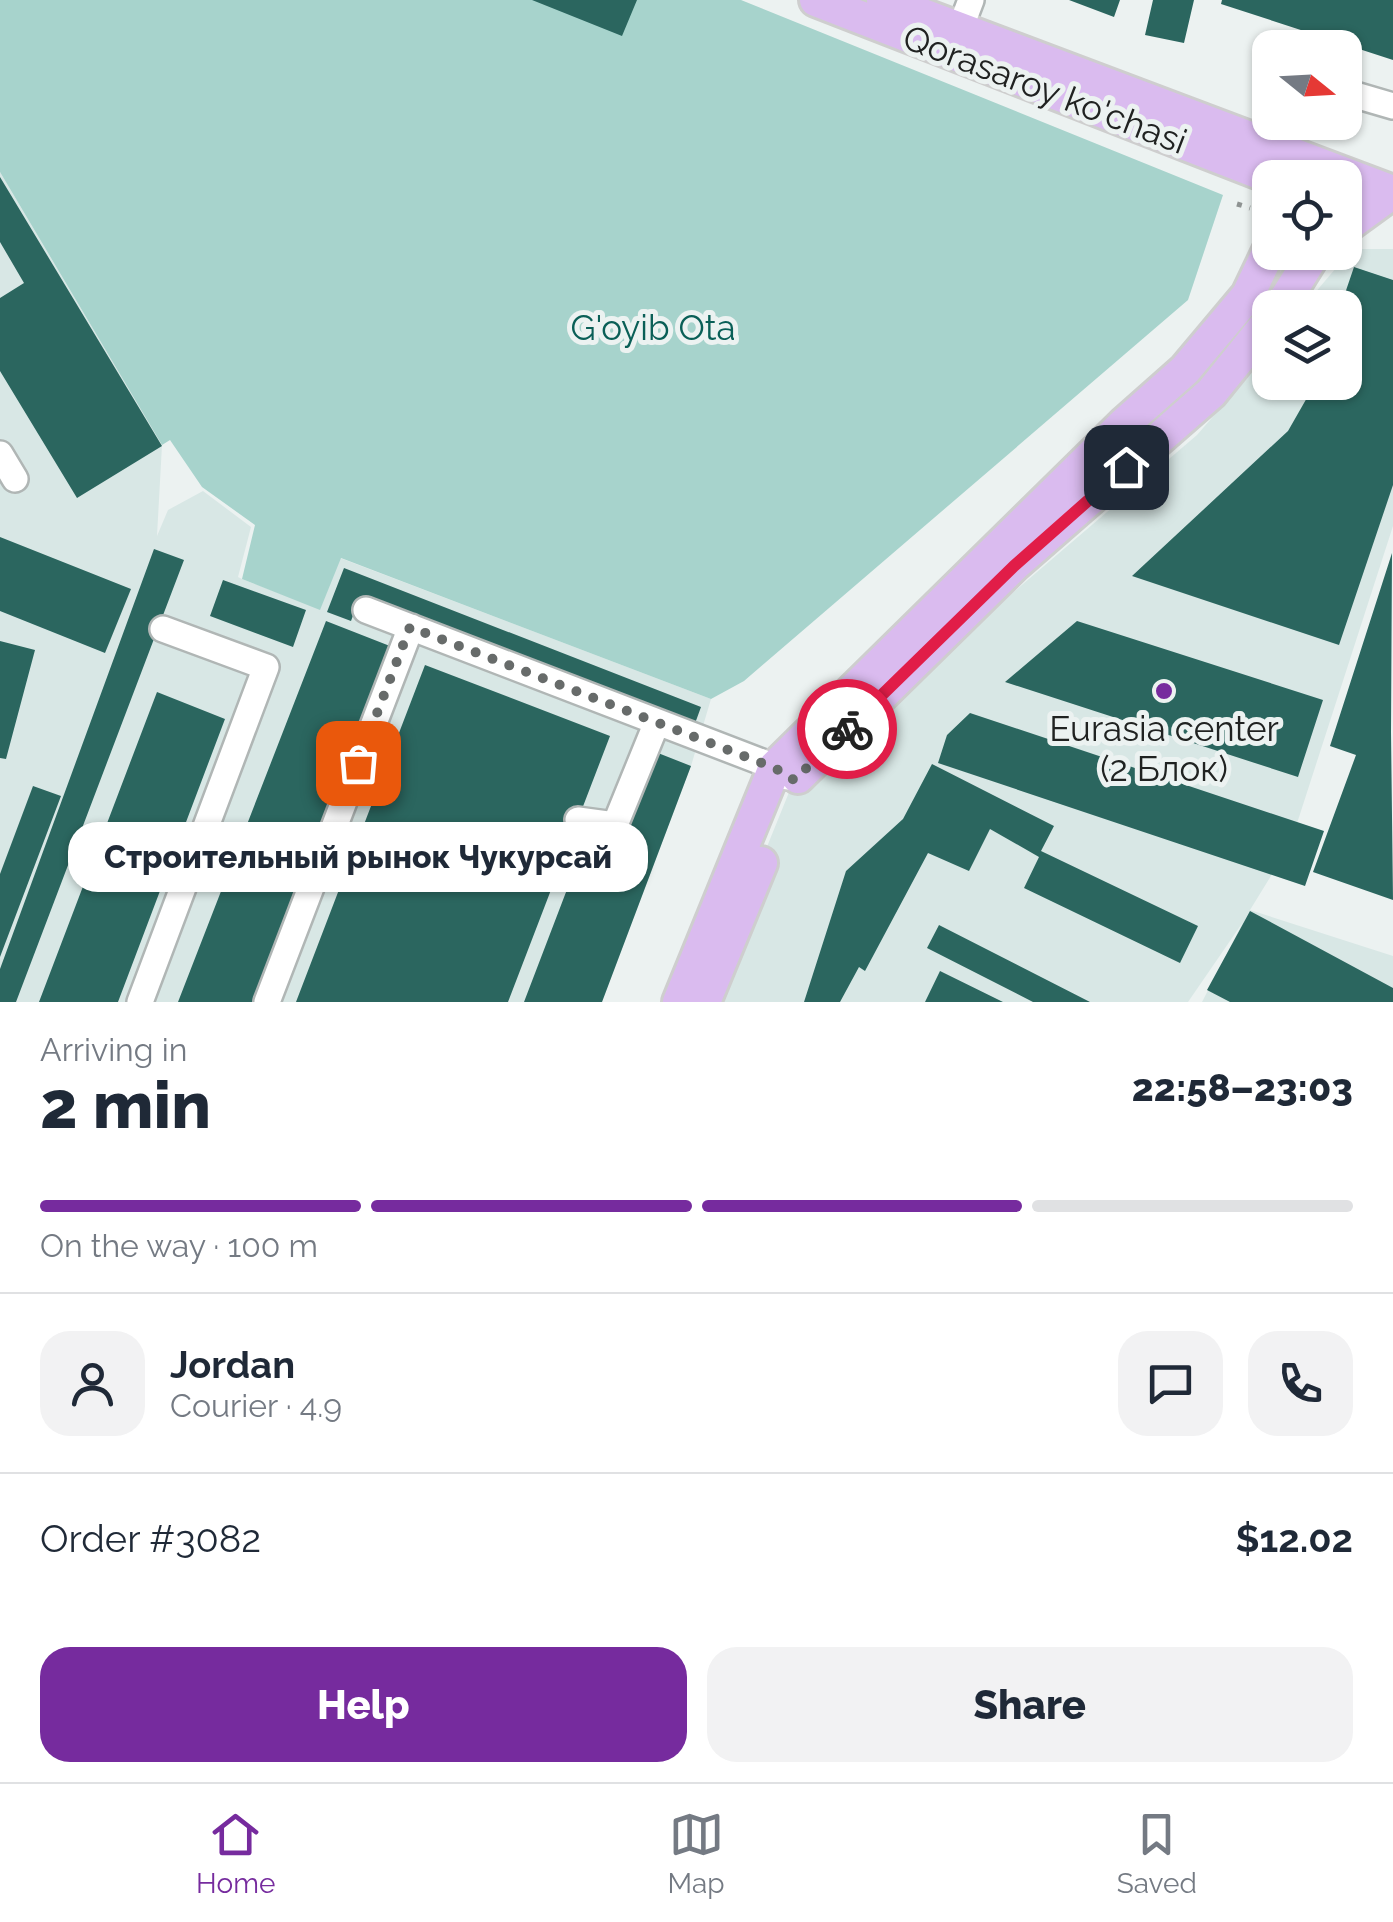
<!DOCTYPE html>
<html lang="en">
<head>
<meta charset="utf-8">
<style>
  body { margin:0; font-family:Raleway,sans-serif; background:#f2f2f3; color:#1f2937; height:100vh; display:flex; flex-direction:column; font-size:38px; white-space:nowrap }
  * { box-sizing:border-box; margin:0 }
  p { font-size:32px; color:#747a83 }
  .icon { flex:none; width:55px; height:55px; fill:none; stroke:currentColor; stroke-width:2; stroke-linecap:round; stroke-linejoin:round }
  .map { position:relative; height:1002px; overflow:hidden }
  .details { display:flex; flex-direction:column; background:#fff; flex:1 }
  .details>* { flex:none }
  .needle { width:65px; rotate:108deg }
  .buttons { position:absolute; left:1252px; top:30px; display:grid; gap:20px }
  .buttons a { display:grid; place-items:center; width:110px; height:110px; border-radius:20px; background:#fff; box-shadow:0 2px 8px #0004; font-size:50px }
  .pin { position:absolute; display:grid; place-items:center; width:85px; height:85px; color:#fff; margin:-42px; border-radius:20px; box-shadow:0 5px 15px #0006 }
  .courier { position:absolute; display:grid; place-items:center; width:100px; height:100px; margin:-50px; border:8px solid #e11d48; border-radius:50%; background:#fff; color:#222; box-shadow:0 2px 12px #0007 }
  .bubble { position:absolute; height:70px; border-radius:30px; background:#fff; box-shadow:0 2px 8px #0004; font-size:32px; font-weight:800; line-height:70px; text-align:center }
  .summary em { font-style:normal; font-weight:800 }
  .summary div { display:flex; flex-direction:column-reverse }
  .summary { display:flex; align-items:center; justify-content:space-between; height:170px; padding:0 40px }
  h1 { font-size:65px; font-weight:800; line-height:75px }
  .bar { display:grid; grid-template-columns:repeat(4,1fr); gap:15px 10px; align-content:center; height:120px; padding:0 40px }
  .bar i { height:12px; border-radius:8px; background:#e0e1e3 }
  .bar .active { background:#762b9e }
  .bar p { grid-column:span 4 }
  .line { display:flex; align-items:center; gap:25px; padding:0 40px; border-top:2px solid #e0e1e3 }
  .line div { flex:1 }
  .round { display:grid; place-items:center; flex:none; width:105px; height:105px; border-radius:30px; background:#f2f2f3 }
  .button { display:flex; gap:20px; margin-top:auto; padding:20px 40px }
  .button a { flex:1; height:115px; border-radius:30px; background:#762b9e; color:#fff; font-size:40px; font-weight:800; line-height:115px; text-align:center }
  .button a+a { background:#f2f2f3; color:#1f2937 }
  .tabs { display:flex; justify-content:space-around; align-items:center; height:140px; border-top:2px solid #e0e1e3; background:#fff; font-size:28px; color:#747a83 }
  .tabs a { display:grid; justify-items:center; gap:5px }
  .tabs .active { color:#762b9e }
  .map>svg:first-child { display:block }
</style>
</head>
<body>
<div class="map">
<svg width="1393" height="1002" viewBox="0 0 1393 1002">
  <rect width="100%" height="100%" fill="#ecf2f1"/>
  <path fill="#d8e7e5" d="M0,172L162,445L157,536L168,510L203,491L251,527L238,577L242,579L320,609L340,558L711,699L691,766L602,1002H0Z
    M1352,249H1393V526L1290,845L1250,910L1393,956V1002H1202L1243,922L1188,1002H704L794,780L1197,435L1270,351V382H1345V308L1303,307Z"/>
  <path fill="#a7d3cc" d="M0,0H741L1223,195L1188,300L744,681L711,699L341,558L320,610L242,579L255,525L202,487L170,440L162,445L0,172Z"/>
  <path fill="#2b665f" d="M532,0H637L622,36Z
    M1069,0H1120L1114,17Z
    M1153,0H1194L1184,43L1145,35Z
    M1222,0H1393V60L1221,4Z
    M0,177L162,446L77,498L0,371V298L24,283L0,242Z
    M1354,267L1393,280V485L1339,645L1132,576L1288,431L1316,382H1345V308H1340Z
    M0,537L131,589L105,653L0,611Z
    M154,549L184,560L16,1002H0V969Z
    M1392,553L1391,732L1393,900L1313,872L1356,755L1330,746Z
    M344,568L701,707L693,729L359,599L351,621L327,612Z
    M223,580L306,610L293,647L210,616Z
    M326,621L395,648L258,1002H178Z
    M1077,621L1323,700L1298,777L1005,682Z
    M0,641L35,650L6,759L0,758Z
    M425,665L610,736L508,1002H296Z
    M157,692L225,719L118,1002H39Z
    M970,713L1324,831L1305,886L938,763L947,735Z
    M658,753L691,766L602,1002H524L584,845L618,858Z
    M932,764L1054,826L1041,851L1198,926L1180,963L1024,888L1039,857L990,829L969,871L928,853L865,971L859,967L840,1002H804L846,871L903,819Z
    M33,786L61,796L0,957V874Z
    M1250,911L1393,988V1002H1230L1207,990Z
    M939,925L1090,1002H1033L927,948Z
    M940,971L1003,1002H925Z"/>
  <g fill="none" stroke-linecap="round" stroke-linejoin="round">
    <g stroke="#b0b6b5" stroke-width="30">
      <path id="minor" d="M960,29L971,0
        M1345,92L1393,106
        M0,454L15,479
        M366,610L775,767L788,777
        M578,820L615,825L657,722
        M140,1002L266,667L163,629
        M267,1002L411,627"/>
    </g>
    <g stroke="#cecece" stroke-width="38">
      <path id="major" d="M816,0L1273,178
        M883,0L1393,192
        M1345,227L1393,192
        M1280,308L1315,252
        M798,777L1014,565L1211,393L1270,320
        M679,1002L775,767L1124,424L1185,370L1248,295L1270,249
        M704,1002L761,863"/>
    </g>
    <path stroke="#8e9392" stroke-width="5" stroke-dasharray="5 8" stroke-linecap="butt" d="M1237,204L1250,208"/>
    <use href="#minor" stroke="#fff" stroke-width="25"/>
    <use href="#major" stroke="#dabbef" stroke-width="32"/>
  </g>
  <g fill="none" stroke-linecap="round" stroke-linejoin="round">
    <path stroke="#676b6a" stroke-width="10" stroke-dasharray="0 18" d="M358,763L410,627L775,768L794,780L847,729"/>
    <path stroke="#e11d48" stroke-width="12" d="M847,729L1014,566L1126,467"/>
  </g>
  <circle fill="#762b9e" stroke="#ecf2f1" stroke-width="4" cx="1164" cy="691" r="10"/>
  <g text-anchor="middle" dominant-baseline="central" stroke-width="10" stroke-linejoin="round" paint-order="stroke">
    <g font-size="35" fill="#202221" stroke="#ecf2f1">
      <text transform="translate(1045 89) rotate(21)">Qorasaroy ko'chasi</text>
    </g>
    <g font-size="35" fill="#0a5f57" stroke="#ecf2f1">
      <text x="653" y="327">G'oyib Ota</text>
    </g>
    <g font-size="35" fill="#202221" stroke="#ecf2f1">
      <text x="1164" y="728">Eurasia center<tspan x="1164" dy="40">(2 Блок)</tspan></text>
    </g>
  </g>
</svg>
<div class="buttons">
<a><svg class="needle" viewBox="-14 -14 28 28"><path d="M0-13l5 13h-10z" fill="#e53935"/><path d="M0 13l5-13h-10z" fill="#747a83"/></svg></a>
<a><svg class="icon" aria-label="locate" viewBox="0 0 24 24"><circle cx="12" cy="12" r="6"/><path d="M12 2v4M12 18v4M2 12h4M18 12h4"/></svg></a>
<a><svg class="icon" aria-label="layers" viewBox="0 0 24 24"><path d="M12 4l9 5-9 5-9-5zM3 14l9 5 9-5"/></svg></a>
</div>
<div class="pin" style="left:358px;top:763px;background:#ea580c"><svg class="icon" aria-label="bag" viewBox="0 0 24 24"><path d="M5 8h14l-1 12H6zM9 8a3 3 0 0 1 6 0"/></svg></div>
<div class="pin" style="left:1126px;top:467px;background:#1f2937"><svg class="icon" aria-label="home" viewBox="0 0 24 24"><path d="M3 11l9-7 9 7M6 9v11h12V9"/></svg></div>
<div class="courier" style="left:847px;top:729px"><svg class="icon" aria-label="bike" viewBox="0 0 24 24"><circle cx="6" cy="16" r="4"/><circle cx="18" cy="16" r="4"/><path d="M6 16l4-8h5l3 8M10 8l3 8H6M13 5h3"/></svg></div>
<div class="bubble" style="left:68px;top:822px;width:580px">Строительный рынок Чукурсай</div>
</div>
<section class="details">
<div class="summary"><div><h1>2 min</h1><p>Arriving in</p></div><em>22:58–23:03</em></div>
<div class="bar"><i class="active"></i><i class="active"></i><i class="active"></i><i></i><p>On the way · 100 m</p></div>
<div class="line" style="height:180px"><a class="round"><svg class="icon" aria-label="person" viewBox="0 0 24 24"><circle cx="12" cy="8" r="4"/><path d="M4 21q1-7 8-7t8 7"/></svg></a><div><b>Jordan</b><p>Courier · 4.9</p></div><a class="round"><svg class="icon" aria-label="chat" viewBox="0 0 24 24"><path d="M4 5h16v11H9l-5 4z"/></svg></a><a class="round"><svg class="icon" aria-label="phone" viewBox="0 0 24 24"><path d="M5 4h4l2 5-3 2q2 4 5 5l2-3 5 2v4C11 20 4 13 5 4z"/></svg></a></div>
<div class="line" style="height:130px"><div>Order #3082</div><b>$12.02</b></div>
<div class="button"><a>Help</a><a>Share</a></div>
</section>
<nav class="tabs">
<a class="active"><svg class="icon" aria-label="home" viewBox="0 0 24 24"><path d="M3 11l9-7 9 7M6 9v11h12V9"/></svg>Home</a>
<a><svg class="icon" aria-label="map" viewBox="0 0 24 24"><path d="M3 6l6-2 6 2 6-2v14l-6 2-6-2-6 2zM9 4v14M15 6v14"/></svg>Map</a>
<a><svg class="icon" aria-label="saved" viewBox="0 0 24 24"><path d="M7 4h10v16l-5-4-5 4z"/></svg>Saved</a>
</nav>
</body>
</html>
